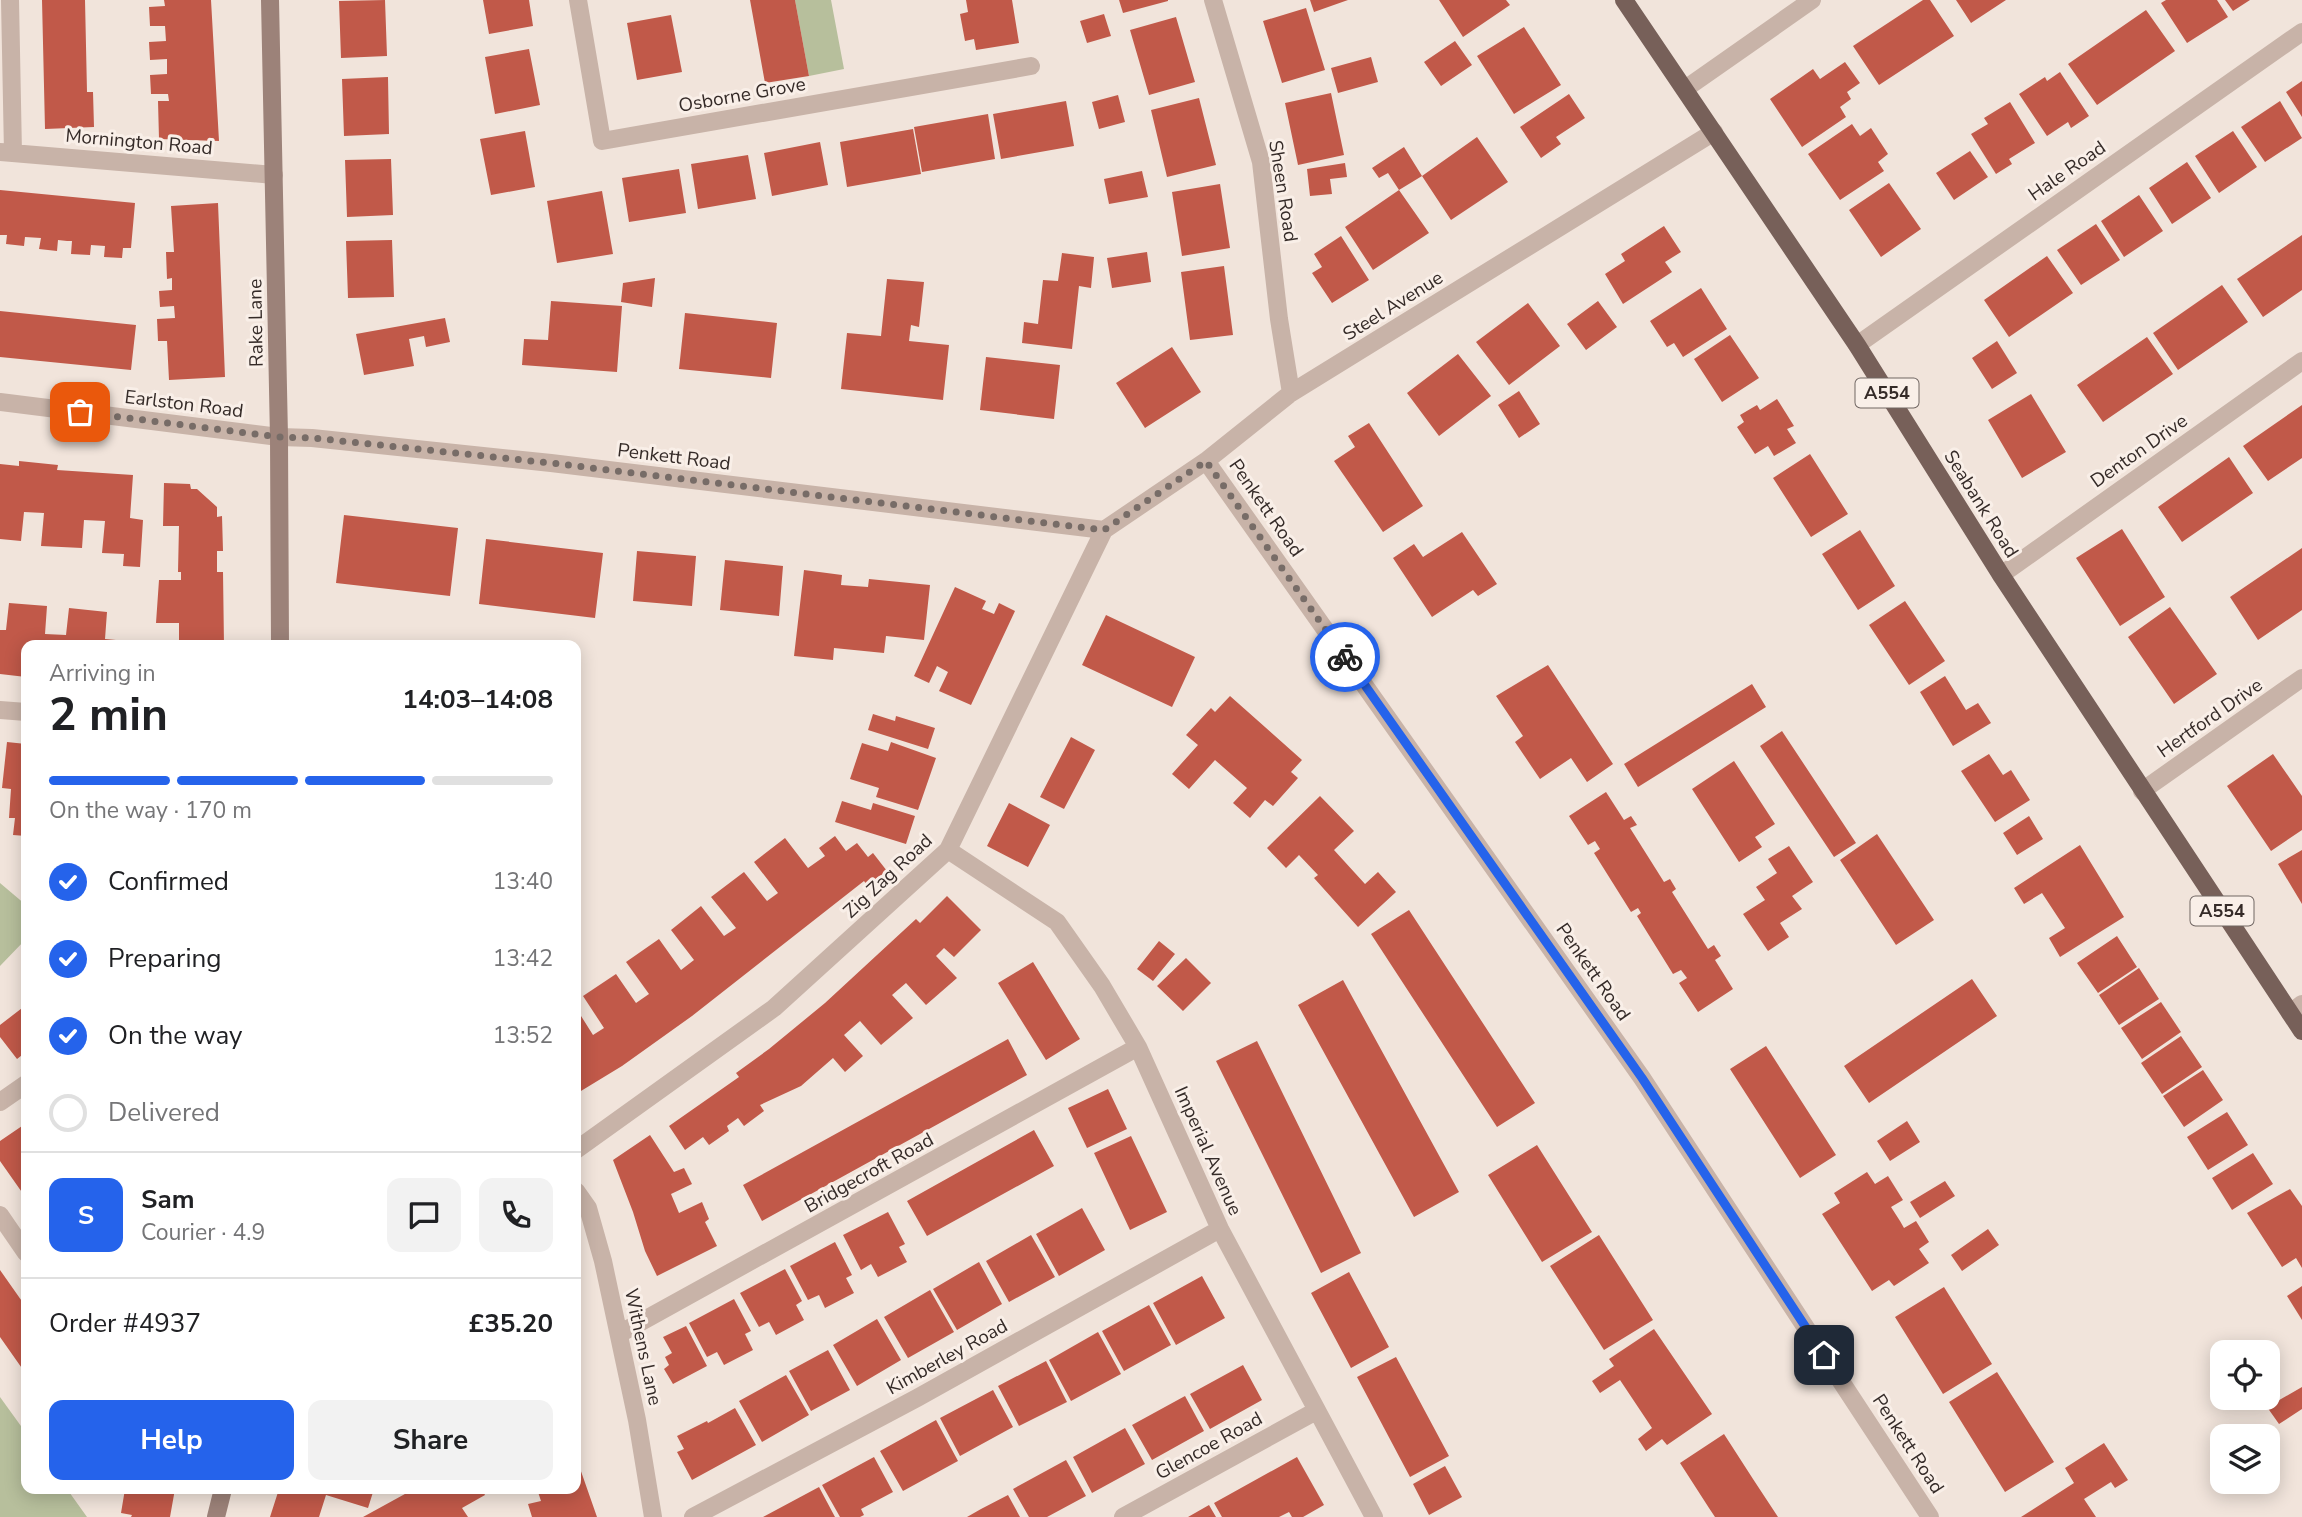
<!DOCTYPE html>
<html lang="en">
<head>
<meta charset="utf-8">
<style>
  body { margin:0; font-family:"Nunito Sans",sans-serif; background:#f2f2f2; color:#202124; height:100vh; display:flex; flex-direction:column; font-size:26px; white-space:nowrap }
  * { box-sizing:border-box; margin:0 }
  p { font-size:23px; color:#757577 }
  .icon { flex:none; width:38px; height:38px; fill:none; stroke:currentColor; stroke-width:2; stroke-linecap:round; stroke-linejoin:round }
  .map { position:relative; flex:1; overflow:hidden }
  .drawer { position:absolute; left:21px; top:640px; width:560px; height:854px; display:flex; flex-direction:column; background:#fff; border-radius:14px; box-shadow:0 4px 18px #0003 }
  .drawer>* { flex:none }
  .buttons { position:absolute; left:2210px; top:1340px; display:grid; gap:14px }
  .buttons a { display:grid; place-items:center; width:70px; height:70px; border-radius:14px; background:#fff; box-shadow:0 4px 18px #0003; font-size:35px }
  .pin { position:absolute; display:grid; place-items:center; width:60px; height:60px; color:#fff; margin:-30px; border-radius:14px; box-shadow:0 4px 10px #0006 }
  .courier { position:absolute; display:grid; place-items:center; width:70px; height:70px; margin:-35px; border:5px solid #2563eb; border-radius:50%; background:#fff; color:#222; box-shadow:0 2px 9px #0007 }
  .headline em { font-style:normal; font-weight:700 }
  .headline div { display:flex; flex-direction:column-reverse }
  .headline { display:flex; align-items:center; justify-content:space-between; height:119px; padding:0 28px }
  h1 { font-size:46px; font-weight:700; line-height:52px }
  .bar { display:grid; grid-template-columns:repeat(4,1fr); gap:10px 7px; align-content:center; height:84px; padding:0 28px }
  .bar i { height:9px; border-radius:5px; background:#e0e0e0 }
  .bar .active { background:#2563eb }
  .bar p { grid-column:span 4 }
  .line { display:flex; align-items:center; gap:18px; padding:0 28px; border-top:2px solid #e0e0e0 }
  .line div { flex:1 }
  .round { display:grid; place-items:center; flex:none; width:74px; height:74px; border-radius:14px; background:#f2f2f2 }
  ol { padding:0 28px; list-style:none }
  li { display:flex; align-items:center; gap:21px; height:77px }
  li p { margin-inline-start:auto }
  li .icon { padding:7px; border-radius:50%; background:#2563eb; color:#fff; stroke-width:4 }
  li:last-child { color:#757577 }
  li i { width:38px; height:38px; border:4px solid #e0e0e0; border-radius:50% }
  .primary-button { display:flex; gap:14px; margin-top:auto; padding:14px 28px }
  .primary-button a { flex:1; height:80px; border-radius:14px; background:#2563eb; color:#fff; font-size:28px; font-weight:700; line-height:80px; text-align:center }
  .primary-button a+a { background:#f2f2f2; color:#202124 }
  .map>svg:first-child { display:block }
</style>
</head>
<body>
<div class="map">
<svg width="2302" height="1517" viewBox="0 0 2302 1517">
  <rect width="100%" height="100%" fill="#f1e4db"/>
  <path fill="#b7bf9c" d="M795,0H831L844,69L809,76Z
    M0,883L26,905V939L0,966Z
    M0,1397L26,1433V1489H67L87,1517H0Z"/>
  <path fill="#c15949" d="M42,0H85L87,92H93L94,127L45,129Z
    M164,0H211L219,141L159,139L158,101H169L168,94H151L150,75L167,74V59L150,60L149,42L166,41L165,26H150L149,7L165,6Z
    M385,0L387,56L341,58L339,1Z
    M483,0H529L533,26L489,34Z
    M750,0H795L809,76L765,83Z
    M966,0H1012L1019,43L976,50L974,39L965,41L960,14L968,12Z
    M1119,0H1168V1L1123,13Z
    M1310,0H1348L1314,12Z
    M1439,0H1506L1510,5L1463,37Z
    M1923,0H1930L1954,36L1879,85L1853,46Z
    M1956,0H2006L1971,23Z
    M2166,0H2217L2228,17L2187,43L2161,3Z
    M2225,0H2250L2233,11Z
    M1306,8L1325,70L1282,83L1263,21Z
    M2146,10L2175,51L2097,105L2068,64Z
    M1104,14L1111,36L1087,43L1080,21Z
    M671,15L682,72L637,80L627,23Z
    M1176,17L1195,82L1149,95L1130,30Z
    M1524,27L1561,85L1514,114L1477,56Z
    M1455,41L1472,65L1441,86L1424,62Z
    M529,49L540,105L495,114L485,57Z
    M1371,57L1378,82L1338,93L1331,68Z
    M1845,62L1860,83L1847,92L1851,99L1840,107L1846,117L1802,147L1770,99L1813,69L1820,79Z
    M2060,72L2089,116L2071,128L2068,122L2047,136L2019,94L2045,77L2047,81Z
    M388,77L389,134L344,136L342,79Z
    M2302,81V117L2286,92Z
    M1331,93L1344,155L1298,165L1285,103Z
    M1569,94L1585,118L1556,137L1561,144L1541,158L1520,127Z
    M1118,95L1125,122L1099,129L1092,102Z
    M1199,98L1216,165L1167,177L1151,110Z
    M1066,101L1074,146L1001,159L993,114Z
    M2280,101L2302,138L2265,162L2241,127Z
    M2010,102L2035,143L2009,159L2012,164L1996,174L1971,134L1988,124L1984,118Z
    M988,114L995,159L922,172L914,127Z
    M1852,124L1860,136L1871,128L1888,154L1878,162L1884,171L1840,200L1808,154Z
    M913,129L921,174L847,187L840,142Z
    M525,131L535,187L491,195L480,139Z
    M2233,131L2257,167L2219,193L2195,156Z
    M1477,137L1508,182L1451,220L1422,176Z
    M820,142L828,185L772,196L764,153Z
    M1404,147L1422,176L1399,190L1388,173L1379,178L1372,168Z
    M1970,151L1988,177L1954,200L1936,173Z
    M748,155L756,199L698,209L691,164Z
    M391,159L393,215L347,217L345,160Z
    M2187,162L2211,198L2172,224L2149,188Z
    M1345,163L1347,177L1330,179L1332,194L1310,196L1307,169Z
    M679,169L686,213L629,222L622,178Z
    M1142,171L1148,197L1109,204L1104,179Z
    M1889,183L1921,229L1881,257L1849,210Z
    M1220,184L1230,248L1182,256L1172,192Z
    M0,190L135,203L131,248H123L122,258L104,257L105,246L91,245L90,255L71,254L72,241H67L58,240L57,251L39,249L41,238L25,237L24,246L6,244L7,235H0Z
    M1399,190L1429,233L1373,270L1345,227Z
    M602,191L613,254L557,263L547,201Z
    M2139,195L2163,231L2124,257L2101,221Z
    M218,203L225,377L169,380L167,341H158L157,319L175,318L174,306L160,307L159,291L172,290V278L167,279L166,252H174L171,206Z
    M2096,224L2120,260L2081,285L2057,250Z
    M1664,226L1681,252L1665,262L1672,272L1623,304L1605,274L1625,261L1621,254Z
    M2302,235V290L2263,317L2237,279Z
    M1341,236L1369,280L1332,303L1312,273L1322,267L1314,254Z
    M392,240L394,297L348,298L346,241Z
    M1147,252L1151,282L1112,288L1107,258Z
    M1062,253L1094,257L1091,288L1079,286L1072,349L1022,343L1024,322L1038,324L1043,280L1058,281Z
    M2047,256L2073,293L2009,337L1984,300Z
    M1224,266L1233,335L1190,340L1181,272Z
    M655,278L652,307L621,302L623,283Z
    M887,279L924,282L919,327L911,325L909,341L949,345L943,400L841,389L847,333L881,336Z
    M2222,285L2248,322L2178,370L2153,333Z
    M1701,288L1727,329L1683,357L1674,343L1667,347L1650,321Z
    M551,301L622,306L617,372L522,365L524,339L548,340Z
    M1598,301L1617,327L1586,350L1567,324Z
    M1528,303L1560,346L1509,385L1476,342Z
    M0,311L136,325L131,370L0,357Z
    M685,313L777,323L771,378L679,369Z
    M445,318L450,342L426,347L424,336L409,339L414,366L364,375L356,334Z
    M1730,335L1759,378L1722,402L1694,359Z
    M2147,337L2173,374L2103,422L2077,385Z
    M1997,341L2017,373L1992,389L1972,358Z
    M1172,347L1201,392L1145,428L1116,383Z
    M1458,354L1491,396L1439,436L1407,393Z
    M986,357L1060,365L1054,419L980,410Z
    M1519,391L1540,424L1519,438L1498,405Z
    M2031,394L2066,452L2022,478L1988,420Z
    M1777,399L1794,426L1787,429L1796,443L1774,456L1768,446L1755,454L1737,427L1744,422L1740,415L1757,405L1760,410Z
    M2302,405V458L2268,481L2243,446Z
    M1369,423L1423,506L1383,532L1334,461L1355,447L1348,436Z
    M1810,454L1848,514L1811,537L1773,478Z
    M2229,457L2253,493L2182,542L2158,507Z
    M19,461L58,465L57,470L133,475L130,518L143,520L140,567L123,566L124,554L102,553L105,521L84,520L82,548L41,546L44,513L24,512L21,541L0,539V464L19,466Z
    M164,483L190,484L191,489H197L217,507V517L222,516L223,551H217V572H223L224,646H149V641H179V623H156L159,580H181V572H178L179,526H163Z
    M344,515L458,528L450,596L336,583Z
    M2122,529L2165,597L2120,626L2076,558Z
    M1860,530L1895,586L1858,610L1822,554Z
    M1462,532L1497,584L1478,596L1473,590L1432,617L1393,558L1414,544L1423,557Z
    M486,539L603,553L595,618L479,604Z
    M2302,548V610L2258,640L2230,597Z
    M637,551L696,556L692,606L633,601Z
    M725,560L783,566L779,616L720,610Z
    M804,570L842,575L841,585L868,587L869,579L930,585L924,640L886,636L884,653L834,648L833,660L794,656Z
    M955,587L986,601L982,609L994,614L999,603L1015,611L971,705L939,691L948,672L937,666L929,683L914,676Z
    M1905,601L1945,661L1909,685L1869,625Z
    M9,603L47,606L45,634L66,635L69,608L107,612L105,639L116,640V646H26V677L0,674V630H6Z
    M2170,607L2217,674L2174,704L2128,637Z
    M1106,615L1195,657L1172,707L1082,665Z
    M1548,665L1613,764L1587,782L1571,758L1540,779L1515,742L1523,736L1496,696Z
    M1945,676L1966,710L1978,703L1991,723L1953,746L1920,692Z
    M1752,684L1766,707L1638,787L1624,764Z
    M1230,696L1302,760L1291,772L1298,778L1273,806L1265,800L1250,818L1233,803L1247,788L1215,760L1189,789L1172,774L1198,745L1186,735L1211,708L1215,712Z
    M873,714L895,721L896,716L935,728L928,749L868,730Z
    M1782,731L1856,843L1834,857L1760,746Z
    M1071,737L1095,750L1064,809L1040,797Z
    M7,742L26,744V836L13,835L15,818H9L11,789L2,788Z
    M891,742L936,758L918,810L876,797L879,788L850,779L862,743L888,751Z
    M1989,754L2003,775L2011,770L2030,800L1995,822L1961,771Z
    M2273,754L2302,796V830L2271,851L2227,786Z
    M1734,761L1775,824L1755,837L1762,847L1739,862L1692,789Z
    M1606,792L1624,820L1631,816L1637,825L1630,828L1664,882L1670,879L1676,889L1672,892L1708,949L1714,945L1721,956L1715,960L1733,989L1698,1012L1679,983L1687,978L1681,970L1673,974L1637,916L1641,913L1638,908L1631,912L1594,853L1600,849L1595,841L1588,845L1569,816Z
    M1320,796L1354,831L1334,850L1365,884L1378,872L1396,892L1358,927L1314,878L1318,875L1299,855L1286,868L1267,848Z
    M842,801L871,810L873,803L915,816L906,844L835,822Z
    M1009,803L1050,825L1028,867L987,846Z
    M2029,816L2043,839L2017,855L2003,833Z
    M1877,834L1934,920L1896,945L1840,860Z
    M835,836L846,851L857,843L868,857L873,853L887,871L867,885L864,881L692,1016L622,1066L576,1094V1008L593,1035L604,1028L583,996L616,974L636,1003L649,994L626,962L659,939L681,970L694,960L671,930L701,906L724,936L736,928L711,897L744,872L767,901L778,893L754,862L785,838L808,868L825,856L819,848Z
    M2080,845L2124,917L2060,957L2049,938L2065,928L2042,893L2024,904L2014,888Z
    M1789,846L1813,882L1792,896L1802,909L1780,923L1789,937L1768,951L1743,914L1765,900L1756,887L1777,873L1768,859Z
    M2302,850V904L2278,864Z
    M947,896L981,930L954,957L944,948L936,956L957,978L926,1005L906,983L892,995L913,1018L881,1045L860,1021L844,1035L863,1056L845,1072L833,1058L801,1086L760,1105L764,1111L744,1126L738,1118L727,1126L729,1131L709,1145L703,1137L685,1150L669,1126L739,1077L736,1073L769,1049L825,1003L916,919L920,923Z
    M1409,910L1535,1103L1497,1127L1371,934Z
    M2117,936L2137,967L2098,993L2077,963Z
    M1159,941L1175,954L1153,981L1137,969Z
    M1186,958L1211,983L1183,1011L1157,986Z
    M1033,962L1080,1039L1046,1060L998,983Z
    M2139,968L2159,999L2119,1025L2099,995Z
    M1972,979L1997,1016L1869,1103L1844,1066Z
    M1343,980L1459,1192L1414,1217L1298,1005Z
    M2161,1002L2181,1032L2142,1059L2121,1028Z
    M26,1005V1052L17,1059L0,1037V1025Z
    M2181,1036L2202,1067L2162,1094L2141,1063Z
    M1008,1039L1027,1075L762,1221L743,1185Z
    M1257,1041L1361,1253L1321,1273L1216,1061Z
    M1766,1046L1836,1155L1800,1178L1730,1069Z
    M2203,1070L2223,1100L2184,1127L2163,1096Z
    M1108,1089L1127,1129L1087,1148L1068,1108Z
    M2227,1112L2248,1145L2208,1170L2187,1137Z
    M1907,1121L1920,1142L1890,1161L1877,1141Z
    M22,1126L26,1132V1198L0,1161V1141Z
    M1034,1130L1054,1166L927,1236L907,1201Z
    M650,1135L674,1172L684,1168L692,1184L671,1194L679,1213L702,1202L709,1219L705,1222L717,1246L657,1276L645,1251L633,1212L613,1160Z
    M1131,1136L1167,1212L1130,1230L1094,1153Z
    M1537,1145L1592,1232L1542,1262L1488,1175Z
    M2253,1153L2273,1184L2232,1210L2212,1178Z
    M1867,1172L1875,1184L1888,1176L1903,1200L1891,1207L1900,1221L1904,1228L1916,1221L1929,1242L1919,1249L1929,1263L1894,1286L1889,1280L1872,1291L1822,1214L1840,1203L1834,1193Z
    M1945,1181L1955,1196L1920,1218L1910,1202Z
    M2290,1189L2302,1206V1268L2296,1258L2282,1267L2247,1213Z
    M1082,1208L1105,1250L1059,1276L1036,1234Z
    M888,1212L905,1244L899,1247L907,1262L878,1277L871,1264L861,1270L843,1235Z
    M1988,1229L1999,1245L1962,1271L1951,1255Z
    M1031,1235L1055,1277L1009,1302L986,1261Z
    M1599,1235L1653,1320L1604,1350L1550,1266Z
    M835,1242L852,1275L846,1278L854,1293L825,1308L819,1295L808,1300L790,1266Z
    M979,1262L1002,1304L957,1330L933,1289Z
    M785,1269L802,1301L796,1305L804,1320L776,1335L769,1322L759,1327L740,1293Z
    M0,1270L26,1307V1374L0,1337Z
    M1349,1272L1389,1347L1351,1368L1311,1293Z
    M1202,1276L1225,1318L1176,1345L1153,1303Z
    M2302,1286V1320L2287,1296Z
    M1944,1287L1992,1364L1943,1394L1895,1317Z
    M930,1290L954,1332L908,1358L884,1317Z
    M734,1299L751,1331L745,1334L753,1350L724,1365L717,1352L707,1357L689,1323Z
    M1149,1305L1171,1345L1124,1371L1102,1331Z
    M877,1319L901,1360L857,1386L833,1345Z
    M686,1326L707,1366L673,1384L664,1369L669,1365L665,1357L672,1353L663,1337Z
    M1654,1329L1712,1414L1667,1445L1662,1439L1646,1451L1638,1439L1652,1428L1620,1380L1600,1393L1592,1381L1614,1366L1609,1359Z
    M1098,1332L1121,1374L1071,1401L1049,1360Z
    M828,1350L850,1390L811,1411L789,1371Z
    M1396,1357L1449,1456L1410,1477L1357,1377Z
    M1046,1361L1067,1402L1019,1426L998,1386Z
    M1243,1365L1262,1400L1210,1429L1190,1394Z
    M1997,1372L2054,1462L2005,1492L1949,1402Z
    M786,1375L809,1415L762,1442L739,1401Z
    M2302,1387V1409L2279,1424L2267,1407Z
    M993,1390L1013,1427L960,1456L940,1418Z
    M1185,1396L1204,1431L1152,1460L1132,1425Z
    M735,1408L756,1445L692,1480L677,1452L684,1449L677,1436L707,1421L708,1423Z
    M936,1420L958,1461L903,1491L880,1451Z
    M1125,1428L1145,1464L1092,1493L1073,1457Z
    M1724,1434L1753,1479L1778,1517H1715L1709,1508L1680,1463Z
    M2104,1443L2128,1480L2115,1488L2111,1482L2084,1499L2096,1517H2021L2074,1483L2065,1468Z
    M576,1457L597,1517H532L528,1504L541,1501L537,1489H576Z
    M874,1457L893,1492L861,1509L864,1515L860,1517H840L822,1485Z
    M1297,1457L1324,1505L1303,1517H1292L1289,1512L1279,1517H1222L1214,1503Z
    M1066,1460L1086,1496L1047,1517H1029L1013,1489Z
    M1445,1466L1462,1497L1429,1515L1413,1484Z
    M819,1487L835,1517H763Z
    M125,1489H175L170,1517H131L132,1515L121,1513Z
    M279,1489H374L368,1508L326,1495L319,1517H270Z
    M414,1489H482L485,1495L462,1508L468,1517H363Z
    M1008,1495L1020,1517H967L981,1509Z
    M1209,1505L1216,1517H1188Z"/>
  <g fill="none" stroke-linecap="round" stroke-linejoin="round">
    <path stroke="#c8b3a8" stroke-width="18" d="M10,0L13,153
      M578,0L602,141L1031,66
      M1213,0L1261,162L1279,319L1291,393
      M1685,89L1812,0
      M0,152L274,175
      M1857,345L2302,32
      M0,402L279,437L312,438L551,463L1104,530
      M1206,461L1642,1078L1930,1517
      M1104,530L1206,461L1291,393L1714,132
      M2001,575L2302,361
      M0,710L26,712
      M2142,791L2302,678
      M948,850L1057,922L1102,986L1138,1047L1220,1229L1374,1517
      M2290,1013L2302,1004
      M0,1102L26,1084
      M576,1150L774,1008L948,850L1104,530
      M576,1191L588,1208L603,1261L637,1420L653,1517
      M0,1215L26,1253
      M619,1334L1138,1047
      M693,1517L917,1398L1220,1229
      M1123,1517L1316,1411"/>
    <path stroke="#9c8279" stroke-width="18" d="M270,0L279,437L280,646
      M216,1517L223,1489"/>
    <path stroke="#776059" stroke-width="18" d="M1624,0L1857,345L2001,575L2302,1031"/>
  </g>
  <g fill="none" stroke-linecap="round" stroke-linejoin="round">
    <path stroke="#776c67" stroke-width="7" stroke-dasharray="0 12.6" d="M80,412L279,437L313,438L551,463L1104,530L1206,461L1345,657"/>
    <path stroke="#2563eb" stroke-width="9" d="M1345,657L1642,1078L1824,1355"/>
  </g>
  <g text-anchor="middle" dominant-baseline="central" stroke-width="6" stroke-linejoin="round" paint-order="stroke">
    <g fill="#f9efe8" stroke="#706662" stroke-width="2">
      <rect x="1855.5" y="378.5" width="63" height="29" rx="5"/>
      <rect x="2190.5" y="896.5" width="63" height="29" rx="5"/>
    </g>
    <g font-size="18" font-weight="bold" fill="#352b28">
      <text x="1887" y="393">A554</text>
      <text x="2222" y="911">A554</text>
    </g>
    <g font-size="19" fill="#352b28" stroke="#f9efe8">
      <text transform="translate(742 95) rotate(-10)">Osborne Grove</text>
      <text transform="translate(139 142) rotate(5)">Mornington Road</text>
      <text transform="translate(2067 171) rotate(-35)">Hale Road</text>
      <text transform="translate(1283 191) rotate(81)">Sheen Road</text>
      <text transform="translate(1393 306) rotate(-32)">Steel Avenue</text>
      <text transform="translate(256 323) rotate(-91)">Rake Lane</text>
      <text transform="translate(184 404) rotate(7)">Earlston Road</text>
      <text transform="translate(2139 451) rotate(-35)">Denton Drive</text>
      <text transform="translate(674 457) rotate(7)">Penkett Road</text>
      <text transform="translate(1981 504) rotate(58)">Seabank Road</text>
      <text transform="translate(1266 508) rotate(55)">Penkett Road</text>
      <text transform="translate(2210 718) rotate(-35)">Hertford Drive</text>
      <text transform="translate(888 876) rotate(-43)">Zig Zag Road</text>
      <text transform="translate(1593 972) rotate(55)">Penkett Road</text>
      <text transform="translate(1208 1151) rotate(66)">Imperial Avenue</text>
      <text transform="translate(869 1173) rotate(-29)">Bridgecroft Road</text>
      <text transform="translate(643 1347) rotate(78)">Withens Lane</text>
      <text transform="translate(947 1357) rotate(-29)">Kimberley Road</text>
      <text transform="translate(1908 1444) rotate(57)">Penkett Road</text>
      <text transform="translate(1209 1446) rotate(-29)">Glencoe Road</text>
    </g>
  </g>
</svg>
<div class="buttons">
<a><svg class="icon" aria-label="locate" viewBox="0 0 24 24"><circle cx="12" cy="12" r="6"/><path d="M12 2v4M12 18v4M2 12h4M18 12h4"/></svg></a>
<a><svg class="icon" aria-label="layers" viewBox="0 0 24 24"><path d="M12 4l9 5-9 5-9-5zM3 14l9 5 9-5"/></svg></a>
</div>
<div class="pin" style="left:80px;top:412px;background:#ea580c"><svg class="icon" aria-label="bag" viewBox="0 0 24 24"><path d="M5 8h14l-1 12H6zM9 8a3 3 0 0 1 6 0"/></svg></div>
<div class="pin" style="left:1824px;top:1355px;background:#1f2937"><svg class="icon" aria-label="home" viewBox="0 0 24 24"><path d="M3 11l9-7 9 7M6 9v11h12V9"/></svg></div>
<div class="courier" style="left:1345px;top:657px"><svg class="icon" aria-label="bike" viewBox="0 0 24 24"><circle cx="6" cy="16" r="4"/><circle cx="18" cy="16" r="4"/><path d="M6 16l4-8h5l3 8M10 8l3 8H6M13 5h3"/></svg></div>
<section class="drawer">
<div class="headline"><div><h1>2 min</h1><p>Arriving in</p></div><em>14:03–14:08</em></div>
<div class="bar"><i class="active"></i><i class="active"></i><i class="active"></i><i></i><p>On the way · 170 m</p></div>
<ol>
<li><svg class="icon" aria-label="check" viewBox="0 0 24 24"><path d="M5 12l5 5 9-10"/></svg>Confirmed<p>13:40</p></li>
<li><svg class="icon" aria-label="check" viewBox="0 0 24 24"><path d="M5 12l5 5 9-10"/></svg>Preparing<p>13:42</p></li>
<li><svg class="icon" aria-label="check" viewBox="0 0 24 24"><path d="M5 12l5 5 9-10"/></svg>On the way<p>13:52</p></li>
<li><i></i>Delivered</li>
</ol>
<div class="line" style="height:126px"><b class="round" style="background:#2563eb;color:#fff">S</b><div><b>Sam</b><p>Courier · 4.9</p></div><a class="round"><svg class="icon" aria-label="chat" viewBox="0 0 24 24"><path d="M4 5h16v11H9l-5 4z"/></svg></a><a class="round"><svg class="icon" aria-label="phone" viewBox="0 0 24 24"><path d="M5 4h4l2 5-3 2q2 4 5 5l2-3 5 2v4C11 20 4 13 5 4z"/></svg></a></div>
<div class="line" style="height:91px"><div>Order #4937</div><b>£35.20</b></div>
<div class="primary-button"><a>Help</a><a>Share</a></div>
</section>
</div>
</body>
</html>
